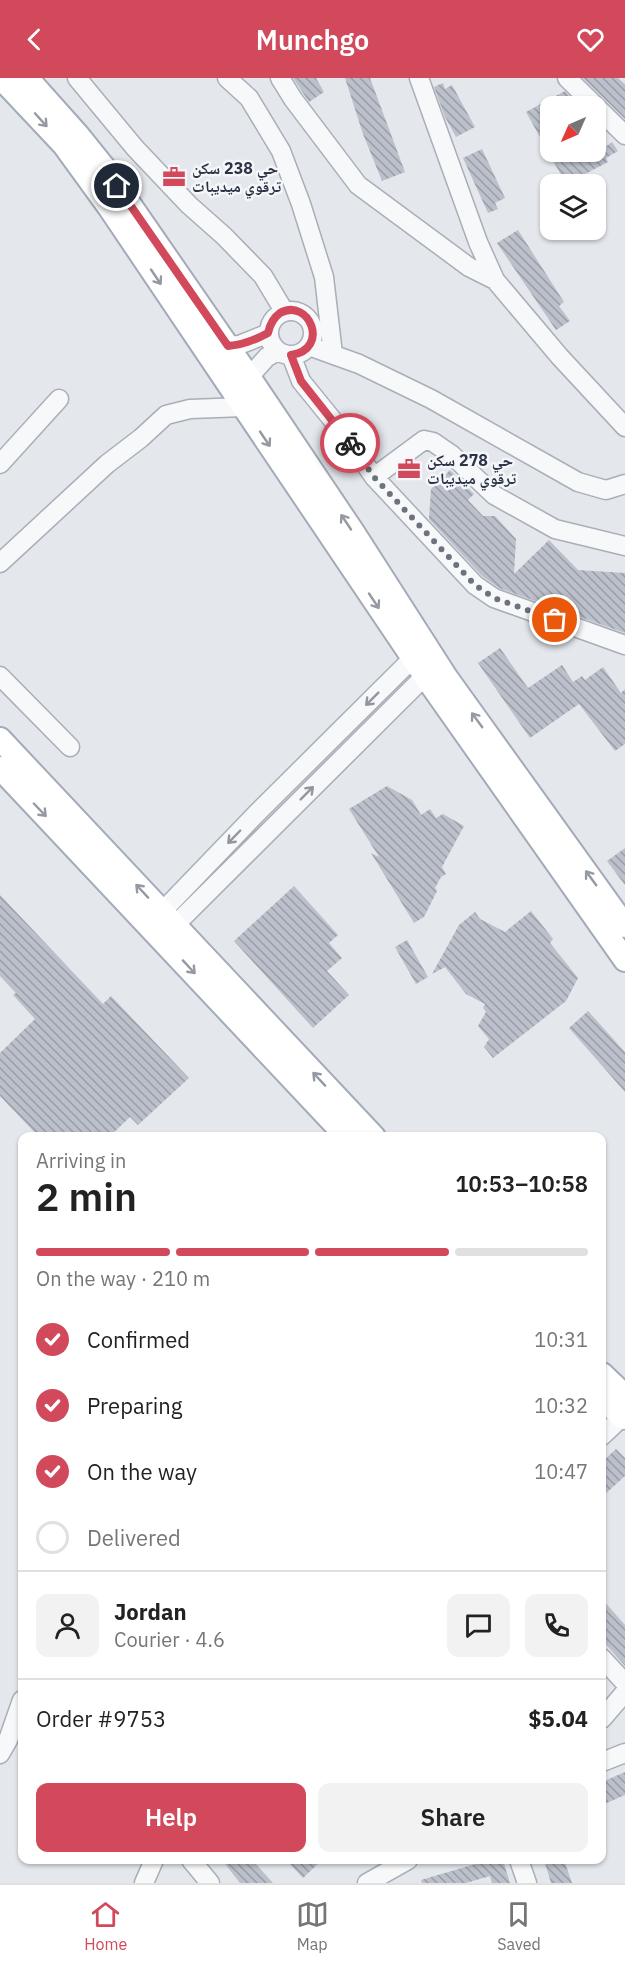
<!DOCTYPE html>
<html lang="en">
<head>
<meta charset="utf-8">
<style>
  body { margin:0; font-family:"IBM Plex Sans","Noto Naskh Arabic",sans-serif; background:#f2f2f2; color:#222; height:100vh; display:flex; flex-direction:column; font-size:22px; white-space:nowrap }
  * { box-sizing:border-box; margin:0 }
  p { font-size:20px; color:#767676 }
  .icon { flex:none; width:33px; height:33px; fill:none; stroke:currentColor; stroke-width:2; stroke-linecap:round; stroke-linejoin:round }
  .map { position:relative; flex:1; overflow:hidden }
  .panel { position:absolute; left:18px; top:1054px; width:588px; height:732px; display:flex; flex-direction:column; background:#fff; border-radius:12px; box-shadow:0 2px 4px #0004 }
  .panel>* { flex:none }
  .needle { width:39px; rotate:225deg }
  .controls { position:absolute; left:540px; top:18px; display:grid; gap:12px }
  .controls a { display:grid; place-items:center; width:66px; height:66px; border-radius:12px; background:#fff; box-shadow:0 2px 4px #0004; font-size:30px }
  .pin { position:absolute; display:grid; place-items:center; width:51px; height:51px; color:#fff; margin:-26px; border:3px solid #fff; border-radius:50%; box-shadow:0 2px 6px #0007 }
  .courier { position:absolute; display:grid; place-items:center; width:60px; height:60px; margin:-30px; border:4px solid #d1495b; border-radius:50%; background:#fff; color:#222; box-shadow:0 2px 8px #0007 }
  .head em { font-style:normal; font-weight:600 }
  .head div { display:flex; flex-direction:column-reverse }
  .head { display:flex; align-items:center; justify-content:space-between; height:102px; padding:0 18px }
  h1 { font-size:39px; font-weight:600; line-height:45px }
  .bar { display:grid; grid-template-columns:repeat(4,1fr); gap:9px 6px; align-content:center; height:72px; padding:0 18px }
  .bar i { height:8px; border-radius:4px; background:#e0e0e0 }
  .bar .on { background:#d1495b }
  .bar p { grid-column:span 4 }
  .line { display:flex; align-items:center; gap:15px; padding:0 18px; border-top:2px solid #e0e0e0 }
  .line div { flex:1 }
  .round { display:grid; place-items:center; flex:none; width:63px; height:63px; border-radius:12px; background:#f2f2f2 }
  ol { padding:0 18px; list-style:none }
  li { display:flex; align-items:center; gap:18px; height:66px }
  li p { margin-inline-start:auto }
  li .icon { padding:6px; border-radius:50%; background:#d1495b; color:#fff; stroke-width:4 }
  li:last-child { color:#767676 }
  li i { width:33px; height:33px; border:3px solid #e0e0e0; border-radius:50% }
  .primary-button { display:flex; gap:12px; margin-top:auto; padding:12px 18px }
  .primary-button a { flex:1; height:69px; border-radius:12px; background:#d1495b; color:#fff; font-size:24px; font-weight:600; line-height:69px; text-align:center }
  .primary-button a+a { background:#f2f2f2; color:#222 }
  header { display:flex; justify-content:space-between; align-items:center; height:78px; padding:0 18px; background:#d1495b; color:#fff; font-size:27px; font-weight:600 }
  .tabs { display:flex; justify-content:space-around; align-items:center; height:84px; border-top:2px solid #e0e0e0; background:#fff; font-size:16px; color:#767676 }
  .tabs a { display:grid; justify-items:center; gap:3px }
  .tabs .on { color:#d1495b }
  .map>svg:first-child { display:block }
</style>
</head>
<body>
<header><svg class="icon" aria-label="back" viewBox="0 0 24 24"><path d="M15 5l-7 7 7 7"/></svg>Munchgo<svg class="icon" aria-label="heart" viewBox="0 0 24 24"><path d="M12 20l-8-8c-3-5 5-10 8-4 3-6 11-1 8 4z"/></svg></header>
<div class="map">
<svg width="625" height="1805" viewBox="0 0 625 1805">
  <defs>
    <pattern id="building-back-hatch" width="6" height="6" patternUnits="userSpaceOnUse" patternTransform="scale(1.5)"><rect width="6" height="6" fill="#bbc0ca"/><path d="M-1 5l2 2M0 0l6 6M5-1l2 2" fill="none" stroke="#989da6"/></pattern>
  </defs>
  <rect width="100%" height="100%" fill="#e4e7ec"/>
  <path fill="url(#building-back-hatch)" d="M293,0H316L324,14L309,24Z
    M345,0H370L405,94L382,103L363,56Z
    M583,0H618L625,6V41Z
    M443,5L445,11L452,7L475,49L456,59L445,39L434,9Z
    M565,13L578,28H550V74H598L612,64L618,73L606,80L608,84L566,106L526,34Z
    M482,71L505,120L495,125L498,131L488,135L463,80Z
    M518,152L564,224L559,228L570,243L556,252L497,165Z
    M450,392L474,416L468,422L483,438H495L516,461L514,496L549,462L578,492L625,495V555L499,510L482,498L429,441L431,411Z
    M500,570L528,610L562,587L573,604L582,598L585,602L603,589L621,615L625,611V666L615,673L579,626L530,660L478,585Z
    M387,708L412,722L421,737L430,731L436,740L443,736L464,748L442,789L446,796L441,799L435,810L437,813L424,839L414,845L371,775L379,779L349,731Z
    M625,770V807L607,783Z
    M294,808L338,857L329,865L342,880L327,893L349,917L313,950L234,863Z
    M0,817L103,926L111,918L189,1000L138,1047L130,1039L109,1059H39L0,1018V975L35,941L13,917L16,915L0,898Z
    M531,833L553,861L550,865L578,900L566,923L493,980L484,969L489,961L478,948L486,934L483,930L485,926L466,916L445,889L432,896L459,847L475,834L480,841L505,854Z
    M407,862L428,899L416,906L395,869Z
    M588,933L625,974V1014L569,950Z
    M616,1371L625,1380V1398L602,1419V1384Z
    M602,1521L625,1547V1588L602,1562Z
    M625,1694V1717L602,1727V1704Z
    M222,1782H252L273,1805H240Z
    M286,1782H322L303,1800Z
    M489,1782H503L510,1805H492L490,1798L466,1805H422L421,1802Z
    M544,1782H564L572,1805H551Z"/>
  <g fill="none" stroke-linecap="round" stroke-linejoin="round">
    <g stroke="#a9aeb7" stroke-width="21">
      <path id="minor" d="M77,0L135,70L189,127L224,158L263,198L284,233
        M227,0L249,20L281,73L301,126L324,199L333,276
        M280,0L293,21L358,107L469,189L495,202
        M419,0L478,164L495,202L560,279L625,349
        M567,0L625,57
        M269 255a22 22 0 1 1 44 0a22 22 0 1 1-44 0Z
        M228,268L239,267L269,255
        M309,268L359,286L431,321L578,404L606,412L625,406
        M291,277L301,303L344,356L374,399L475,507L494,520L625,567
        M249,299L267,279L278,273
        M0,386L59,321
        M374,399L424,362L433,364L452,377L494,417L555,451L625,468
        M0,485L107,386L141,360L166,337L190,331L244,329
        M0,598L70,669
        M153,843L258,734L413,580
        M165,857L425,598
        M602,1358L622,1339L625,1342
        M602,1580L625,1605
        M602,1641L625,1614
        M0,1676L8,1662L22,1622
        M602,1684L625,1675
        M191,1782L210,1805
        M519,1782L527,1805
        M144,1805L154,1782
        M367,1805L408,1782"/>
    </g>
    <g stroke="#a3abb8" stroke-width="26">
      <path id="major" d="M1,0L64,67L109,129L425,598L625,882
        M27,0L77,56L106,92L249,299L353,454L446,599L625,848
        M0,661L374,1059
        M0,690L347,1059
        M602,1296L625,1318
        M602,1320L622,1339L625,1337"/>
    </g>
    <use href="#minor" stroke="#f7f8fa" stroke-width="18"/>
    <use href="#major" stroke="#fff" stroke-width="22"/>
  </g>
  <defs><path id="oneway-shaft" d="M-6 0H5M1.5-3L5.5 0L1.5 3" fill="none" stroke-width="1.6" stroke-linecap="round" stroke-linejoin="round" transform="scale(1.5)"/></defs>
  <g stroke="#959aa2">
    <use href="#oneway-shaft" transform="translate(41 42) rotate(48)"/>
    <use href="#oneway-shaft" transform="translate(156 199) rotate(56)"/>
    <use href="#oneway-shaft" transform="translate(265 361) rotate(56)"/>
    <use href="#oneway-shaft" transform="translate(346 444) rotate(-124)"/>
    <use href="#oneway-shaft" transform="translate(374 523) rotate(56)"/>
    <use href="#oneway-shaft" transform="translate(477 642) rotate(-126)"/>
    <use href="#oneway-shaft" transform="translate(40 732) rotate(46)"/>
    <use href="#oneway-shaft" transform="translate(591 800) rotate(-126)"/>
    <use href="#oneway-shaft" transform="translate(142 813) rotate(-133)"/>
    <use href="#oneway-shaft" transform="translate(189 889) rotate(47)"/>
    <use href="#oneway-shaft" transform="translate(319 1001) rotate(-133)"/>
  </g>
  <g stroke="#9196a0">
    <use href="#oneway-shaft" transform="translate(372 621) rotate(135)"/>
    <use href="#oneway-shaft" transform="translate(307 715) rotate(-45)"/>
    <use href="#oneway-shaft" transform="translate(234 759) rotate(134)"/>
  </g>
  <g fill="none" stroke-linecap="round" stroke-linejoin="round">
    <path stroke="#6c737f" stroke-width="6" stroke-dasharray="0 10.8" d="M350,365L374,399L475,507L494,520L555,542"/>
    <path stroke="#d1495b" stroke-width="8" d="M117,108L228,268C243,267 255,262 268,255C270,246 273,240 280,235C309,219 331,271 291,277L301,303L350,365"/>
  </g>
  <defs>
    <g id="office-bare" transform="scale(1.8)"><path d="M-6-3h4V-5.5h4V-3h4V5H-6ZM-1-4.5V-3h2v-1.5ZM-6 0V1H6V0Z" fill="#d1495b" stroke="#f4f6f9" stroke-width="2.5" paint-order="stroke"/></g>
  </defs>
  <g fill-rule="evenodd">
    <use href="#office-bare" x="174" y="99"/>
    <use href="#office-bare" x="409" y="391"/>
  </g>
  <g text-anchor="middle" dominant-baseline="central" stroke-width="5" stroke-linejoin="round" paint-order="stroke">
    <g font-size="16" font-weight="bold" fill="#2b3445" stroke="#f4f6f9" text-anchor="start">
      <text x="192" y="90">حي 238 سكن<tspan x="192" dy="18">ترقوي ميديبات</tspan></text>
      <text x="427" y="382">حي 278 سكن<tspan x="427" dy="18">ترقوي ميديبات</tspan></text>
    </g>
  </g>
</svg>
<div class="controls">
<a><svg class="needle" viewBox="-14 -14 28 28"><path d="M0-13l5 13h-10z" fill="#e53935"/><path d="M0 13l5-13h-10z" fill="#767676"/></svg></a>
<a><svg class="icon" aria-label="layers" viewBox="0 0 24 24"><path d="M12 4l9 5-9 5-9-5zM3 14l9 5 9-5"/></svg></a>
</div>
<div class="pin" style="left:555px;top:542px;background:#ea580c"><svg class="icon" aria-label="bag" viewBox="0 0 24 24"><path d="M5 8h14l-1 12H6zM9 8a3 3 0 0 1 6 0"/></svg></div>
<div class="pin" style="left:117px;top:108px;background:#1f2937"><svg class="icon" aria-label="home" viewBox="0 0 24 24"><path d="M3 11l9-7 9 7M6 9v11h12V9"/></svg></div>
<div class="courier" style="left:350px;top:365px"><svg class="icon" aria-label="bike" viewBox="0 0 24 24"><circle cx="6" cy="16" r="4"/><circle cx="18" cy="16" r="4"/><path d="M6 16l4-8h5l3 8M10 8l3 8H6M13 5h3"/></svg></div>
<section class="panel">
<div class="head"><div><h1>2 min</h1><p>Arriving in</p></div><em>10:53–10:58</em></div>
<div class="bar"><i class="on"></i><i class="on"></i><i class="on"></i><i></i><p>On the way · 210 m</p></div>
<ol>
<li><svg class="icon" aria-label="check" viewBox="0 0 24 24"><path d="M5 12l5 5 9-10"/></svg>Confirmed<p>10:31</p></li>
<li><svg class="icon" aria-label="check" viewBox="0 0 24 24"><path d="M5 12l5 5 9-10"/></svg>Preparing<p>10:32</p></li>
<li><svg class="icon" aria-label="check" viewBox="0 0 24 24"><path d="M5 12l5 5 9-10"/></svg>On the way<p>10:47</p></li>
<li><i></i>Delivered</li>
</ol>
<div class="line" style="height:108px"><a class="round"><svg class="icon" aria-label="person" viewBox="0 0 24 24"><circle cx="12" cy="8" r="4"/><path d="M4 21q1-7 8-7t8 7"/></svg></a><div><b>Jordan</b><p>Courier · 4.6</p></div><a class="round"><svg class="icon" aria-label="chat" viewBox="0 0 24 24"><path d="M4 5h16v11H9l-5 4z"/></svg></a><a class="round"><svg class="icon" aria-label="phone" viewBox="0 0 24 24"><path d="M5 4h4l2 5-3 2q2 4 5 5l2-3 5 2v4C11 20 4 13 5 4z"/></svg></a></div>
<div class="line" style="height:78px"><div>Order #9753</div><b>$5.04</b></div>
<div class="primary-button"><a>Help</a><a>Share</a></div>
</section>
</div>
<nav class="tabs">
<a class="on"><svg class="icon" aria-label="home" viewBox="0 0 24 24"><path d="M3 11l9-7 9 7M6 9v11h12V9"/></svg>Home</a>
<a><svg class="icon" aria-label="map" viewBox="0 0 24 24"><path d="M3 6l6-2 6 2 6-2v14l-6 2-6-2-6 2zM9 4v14M15 6v14"/></svg>Map</a>
<a><svg class="icon" aria-label="saved" viewBox="0 0 24 24"><path d="M7 4h10v16l-5-4-5 4z"/></svg>Saved</a>
</nav>
</body>
</html>
